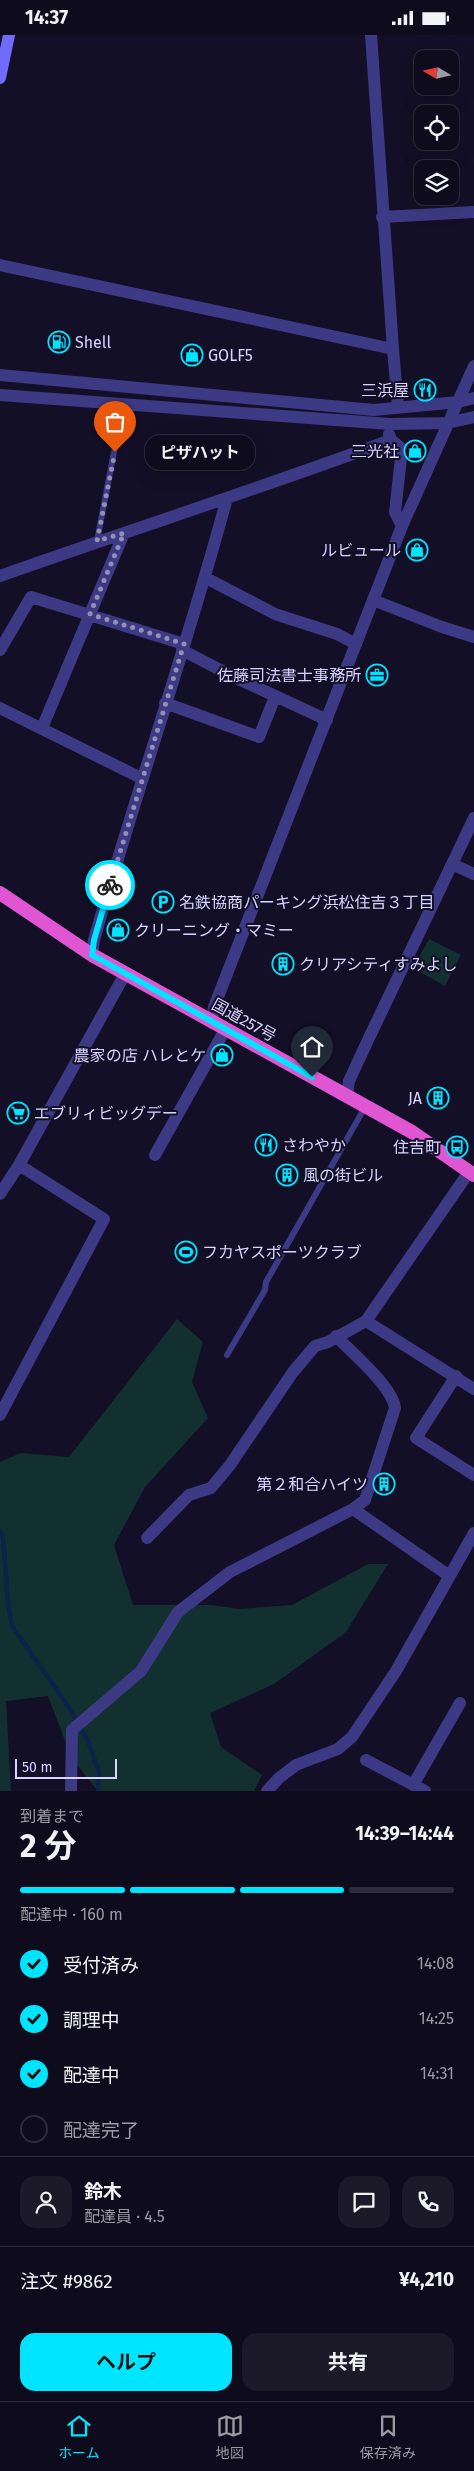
<!DOCTYPE html>
<html lang="ja">
<head>
<meta charset="utf-8">
<style>
  body { margin:0; font-family:"Fira Sans","Noto Sans JP",sans-serif; background:#1c1929; color:#f1f3f6; height:100vh; display:flex; flex-direction:column; font-size:19px; white-space:nowrap }
  * { box-sizing:border-box; margin:0 }
  p { font-size:16px; color:#9b9ba3 }
  .icon { flex:none; width:28px; height:28px; fill:none; stroke:currentColor; stroke-width:2; stroke-linecap:round; stroke-linejoin:round }
  .map { position:relative; height:1756px; overflow:hidden }
  .drawer { display:flex; flex-direction:column; background:#0e0b1c; flex:1 }
  .drawer>* { flex:none }
  .needle { width:32px; rotate:279deg }
  .tools { position:absolute; left:414px; top:15px; display:grid; gap:10px }
  .tools a { display:grid; place-items:center; width:45px; height:45px; border-radius:10px; background:#0e0b1c; box-shadow:0 5px 20px #0002,0 0 0 1px #2e2b3b; font-size:25px }
  .scale { position:absolute; left:15px; bottom:12px; width:102px; box-sizing:border-box; padding-left:5px; border:2px solid #d9d4ff; border-top:0; font-size:14px; line-height:18px; white-space:nowrap; color:#d9d4ff; -webkit-text-stroke:4px #130f26; paint-order:stroke }
  .pin { position:absolute; display:grid; place-items:center; width:42px; height:42px; color:#fff; margin:-51px -21px; border-radius:50% 50% 50% 0; rotate:-45deg; box-shadow:0 0 5px #0007 }
  .pin .icon { rotate:45deg }
  .courier { position:absolute; display:grid; place-items:center; width:50px; height:50px; margin:-25px; border:4px solid #00e5ff; border-radius:50%; background:#fff; color:#222; box-shadow:0 1px 6px #0007 }
  .bubble { position:absolute; height:35px; border-radius:15px; background:#0e0b1c; box-shadow:0 5px 20px #0002,0 0 0 1px #2e2b3b; font-size:16px; font-weight:700; line-height:35px; text-align:center }
  .head em { font-style:normal; font-weight:700 }
  .head div { display:flex; flex-direction:column-reverse }
  .head { display:flex; align-items:center; justify-content:space-between; height:85px; padding:0 20px }
  h1 { font-size:32px; font-weight:700; line-height:38px }
  .bar { display:grid; grid-template-columns:repeat(4,1fr); gap:8px 5px; align-content:center; height:60px; padding:0 20px }
  .bar i { height:6px; border-radius:4px; background:#2e2b3b }
  .bar .current { background:#00e5ff }
  .bar p { grid-column:span 4 }
  .line { display:flex; align-items:center; gap:12px; padding:0 20px; border-top:1px solid #2e2b3b }
  .line div { flex:1 }
  .round { display:grid; place-items:center; flex:none; width:52px; height:52px; border-radius:15px; background:#1c1929 }
  ol { padding:0 20px; list-style:none }
  li { display:flex; align-items:center; gap:15px; height:55px }
  li p { margin-inline-start:auto }
  li .icon { padding:5px; border-radius:50%; background:#00e5ff; color:#111; stroke-width:4 }
  li:last-child { color:#9b9ba3 }
  li i { width:28px; height:28px; border:2px solid #2e2b3b; border-radius:50% }
  .primary-button { display:flex; gap:10px; margin-top:auto; padding:10px 20px }
  .primary-button a { flex:1; height:58px; border-radius:15px; background:#00e5ff; color:#111; font-size:20px; font-weight:700; line-height:58px; text-align:center }
  .primary-button a+a { background:#1c1929; color:#f1f3f6 }
  .status { display:flex; justify-content:space-between; align-items:center; height:35px; padding:0 25px; background:#0e0b1c; direction:ltr }
  .status svg { height:14px; fill:currentColor }
  .tab-bar { display:flex; justify-content:space-around; align-items:center; height:70px; border-top:1px solid #2e2b3b; background:#0e0b1c; font-size:14px; color:#9b9ba3 }
  .tab-bar a { display:grid; justify-items:center; gap:2px }
  .tab-bar .current { color:#00e5ff }
  .map>svg:first-child { display:block }
</style>
</head>
<body>
<div class="status"><b>14:37</b><svg viewBox="0 0 49 12"><path d="M0 12V9h3v3zM5 12V6h3v6zM10 12V3h3v9zM15 12V0h3v12zM26 1h20v11H26zM47 4h2v5h-2z"/></svg></div>
<div class="map">
<svg width="474" height="1756" viewBox="0 0 474 1756">
  <rect width="100%" height="100%" fill="#130f26"/>
  <path fill="#12302f" d="M429,904L461,920L445,951L413,933Z
    M177,1284L203,1307L192,1347L208,1383L145,1452L114,1510L133,1570H212L239,1574L292,1570L368,1529H388L346,1597L274,1649L210,1678L221,1712L262,1740L254,1756H98L72,1724L48,1661L6,1666L11,1756H0V1427L21,1418L69,1422Z"/>
  <g fill="none" stroke-linecap="round" stroke-linejoin="round">
    <path stroke="#0c2248" stroke-width="4.5" d="M0,1497L3,1501L8,1568L12,1591L68,1671L88,1706L99,1737L98,1756"/>
    <path stroke="#3d3a85" stroke-width="6" d="M97,506L123,370
      M227,1320L265,1255L266,1247L365,1072"/>
    <path stroke="#3d3a85" stroke-width="12" d="M382,182L474,177
      M0,230L393,314L371,0
      M393,314L398,372
      M389,399L391,405L402,414L395,477L402,491
      M0,541C130,495 261,453 391,405
      M206,543L275,579L337,599L356,609
      M373,565L442,592L474,602
      M0,615L31,562L184,609
      M182,615L232,641L327,685
      M165,668L259,702L275,662
      M0,673L141,743
      M42,693L124,498
      M452,829L474,839
      M92,920L94,905C136,757 187,612 227,463
      M347,1060L349,1046L368,1005L474,783
      M155,1120L225,995
      M469,1137L366,1286L474,1354
      M0,1159L19,1130L125,939
      M456,1341L416,1403L474,1440
      M0,1380L104,1184L19,1130
      M353,1474L448,1540
      M147,1503L189,1460L211,1453L230,1430L293,1337L315,1311L328,1307L366,1286
      M366,1725L425,1756
      M413,1750L460,1668
      M71,1756L72,1695L141,1636L178,1577L230,1537L353,1474L365,1465L395,1373C392,1351 352,1318 336,1301
      M267,1756L279,1743L296,1730L338,1714L352,1702L396,1636L474,1498"/>
    <path stroke="#3d3a85" stroke-width="12" d="M0,340L374,375L458,367L474,363
      M0,360L390,389L447,388L474,382
      M212,988L214,972L402,491L474,331"/>
    <path stroke="#6f6bff" stroke-width="12" d="M0,43L9,0"/>
    <path stroke="#e055d1" stroke-width="14" d="M0,858L92,920L412,1097L474,1140"/>
  </g>
  <g fill="none" stroke-linecap="round" stroke-linejoin="round">
    <path stroke="#948fb3" stroke-width="5" stroke-dasharray="0 9" d="M110,850L184,609L90,579L124,498L97,506L115,417"/>
    <path stroke="#00e5ff" stroke-width="6" d="M110,850L94,905L92,920L312,1042"/>
  </g>
  <defs>
    <g id="fuel-ring" transform="scale(1.125)"><circle r="9.5" fill="#130f26" stroke="#00e5ff" stroke-width="1.5"/><path d="M-5.5-6h7V0h2V4h1.3V-2.5L3-4.5l.8-.8L6-3V5H2.5V1h-1V6h-7ZM-4.2-4.7v3.2H.2V-4.7Z" fill="#00e5ff"/></g>
    <g id="shop-ring" transform="scale(1.125)"><circle r="9.5" fill="#130f26" stroke="#00e5ff" stroke-width="1.5"/><path d="M-5-2.5h2.3a2.7 3.5 0 0 1 5.4 0H5L5.5 6h-11ZM-1.5-2.5h3a1.5 2.3 0 0 0-3 0Z" fill="#00e5ff"/></g>
    <g id="restaurant-ring" transform="scale(1.125)"><circle r="9.5" fill="#130f26" stroke="#00e5ff" stroke-width="1.5"/><path d="M-5-6h1v4h1v-4h1v4h1v-4h1v5L-1.5 .5V6h-2V.5L-5-1ZM5-6V6H3V1.5H1.5Q1.5-4 5-6Z" fill="#00e5ff"/></g>
    <g id="office-ring" transform="scale(1.125)"><circle r="9.5" fill="#130f26" stroke="#00e5ff" stroke-width="1.5"/><path d="M-6-3h4V-5.5h4V-3h4V5H-6ZM-1-4.5V-3h2v-1.5ZM-6 0V1H6V0Z" fill="#00e5ff"/></g>
    <g id="parking-ring" transform="scale(1.125)"><circle r="9.5" fill="#130f26" stroke="#00e5ff" stroke-width="1.5"/><path d="M-3.5-5.5H1a3.5 3.5 0 0 1 0 7H-1V5.5H-3.5ZM-1-3.4V-.6H.8a1.4 1.4 0 0 0 0-2.8Z" fill="#00e5ff"/></g>
    <g id="building-ring" transform="scale(1.125)"><circle r="9.5" fill="#130f26" stroke="#00e5ff" stroke-width="1.5"/><path d="M-4-6H4V6H1V3H-1V6H-4ZM-2.5-4.3h1.7v1.8h-1.7ZM.8-4.3h1.7v1.8H.8ZM-2.5-1h1.7V.8h-1.7ZM.8-1h1.7V.8H.8Z" fill="#00e5ff"/></g>
    <g id="supermarket-ring" transform="scale(1.125)"><circle r="9.5" fill="#130f26" stroke="#00e5ff" stroke-width="1.5"/><path d="M-6-5.5h2.5l.6 2H6L4.5 2H-2.5L-4.4-4H-6ZM-1.5 3.2a1.3 1.3 0 1 0 .1 0ZM3 3.2a1.3 1.3 0 1 0 .1 0Z" fill="#00e5ff"/></g>
    <g id="bus-ring" transform="scale(1.125)"><circle r="9.5" fill="#130f26" stroke="#00e5ff" stroke-width="1.5"/><path d="M-5-6H5V4H4V6H2V4H-2V6H-4V4H-5ZM-3.5-4V0h7V-4ZM-3.5 1.2v1.5H-2V1.2ZM2 1.2v1.5H3.5V1.2Z" fill="#00e5ff"/></g>
    <g id="stadium-ring" transform="scale(1.125)"><circle r="9.5" fill="#130f26" stroke="#00e5ff" stroke-width="1.5"/><path d="M0-5a6.5 5 0 1 0 0 10a6.5 5 0 1 0 0-10ZM-3.5-1.8h7v3.6h-7Z" fill="#00e5ff"/></g>
  </defs>
  <g fill-rule="evenodd">
    <use href="#fuel-ring" x="59" y="307"/>
    <use href="#shop-ring" x="192" y="320"/>
    <use href="#restaurant-ring" x="425" y="355"/>
    <use href="#shop-ring" x="415" y="416"/>
    <use href="#shop-ring" x="417" y="515"/>
    <use href="#office-ring" x="377" y="640"/>
    <use href="#parking-ring" x="163" y="867"/>
    <use href="#shop-ring" x="118" y="895"/>
    <use href="#building-ring" x="283" y="929"/>
    <use href="#shop-ring" x="222" y="1020"/>
    <use href="#building-ring" x="438" y="1063"/>
    <use href="#supermarket-ring" x="18" y="1078"/>
    <use href="#restaurant-ring" x="266" y="1110"/>
    <use href="#bus-ring" x="457" y="1112"/>
    <use href="#building-ring" x="287" y="1140"/>
    <use href="#stadium-ring" x="186" y="1217"/>
    <use href="#building-ring" x="384" y="1449"/>
  </g>
  <g text-anchor="middle" dominant-baseline="central" stroke-width="4" stroke-linejoin="round" paint-order="stroke">
    <g font-size="16" fill="#d9d4ff" stroke="#130f26" text-anchor="start">
      <text x="75" y="307">Shell</text>
      <text x="208" y="320">GOLF5</text>
      <text x="409" y="355" text-anchor="end">三浜屋</text>
      <text x="399" y="416" text-anchor="end">三光社</text>
      <text x="401" y="515" text-anchor="end">ルビュール</text>
      <text x="361" y="640" text-anchor="end">佐藤司法書士事務所</text>
      <text x="179" y="867">名鉄協商パーキング浜松住吉３丁目</text>
      <text x="134" y="895">クリーニング・マミー</text>
      <text x="299" y="929">クリアシティすみよし</text>
      <text x="206" y="1020" text-anchor="end">農家の店 ハレとケ</text>
      <text x="422" y="1063" text-anchor="end">JA</text>
      <text x="34" y="1078">エブリィビッグデー</text>
      <text x="282" y="1110">さわやか</text>
      <text x="441" y="1112" text-anchor="end">住吉町</text>
      <text x="303" y="1140">風の街ビル</text>
      <text x="202" y="1217">フカヤスポーツクラブ</text>
      <text x="368" y="1449" text-anchor="end">第２和合ハイツ</text>
    </g>
    <g font-size="16" fill="#d9d4ff" stroke="#130f26">
      <text transform="translate(244 985) rotate(29)">国道257号</text>
    </g>
  </g>
</svg>
<div class="tools">
<a><svg class="needle" viewBox="-14 -14 28 28"><path d="M0-13l5 13h-10z" fill="#e53935"/><path d="M0 13l5-13h-10z" fill="#9b9ba3"/></svg></a>
<a><svg class="icon" aria-label="locate" viewBox="0 0 24 24"><circle cx="12" cy="12" r="6"/><path d="M12 2v4M12 18v4M2 12h4M18 12h4"/></svg></a>
<a><svg class="icon" aria-label="layers" viewBox="0 0 24 24"><path d="M12 4l9 5-9 5-9-5zM3 14l9 5 9-5"/></svg></a>
</div>
<div class="scale">50 m</div>
<div class="pin" style="left:115px;top:417px;background:#ea580c"><svg class="icon" aria-label="bag" viewBox="0 0 24 24"><path d="M5 8h14l-1 12H6zM9 8a3 3 0 0 1 6 0"/></svg></div>
<div class="pin" style="left:312px;top:1042px;background:#1f2937"><svg class="icon" aria-label="home" viewBox="0 0 24 24"><path d="M3 11l9-7 9 7M6 9v11h12V9"/></svg></div>
<div class="courier" style="left:110px;top:850px"><svg class="icon" aria-label="bike" viewBox="0 0 24 24"><circle cx="6" cy="16" r="4"/><circle cx="18" cy="16" r="4"/><path d="M6 16l4-8h5l3 8M10 8l3 8H6M13 5h3"/></svg></div>
<div class="bubble" style="left:145px;top:400px;width:110px">ピザハット</div>
</div>
<section class="drawer">
<div class="head"><div><h1>2 分</h1><p>到着まで</p></div><em>14:39–14:44</em></div>
<div class="bar"><i class="current"></i><i class="current"></i><i class="current"></i><i></i><p>配達中 · 160 m</p></div>
<ol>
<li><svg class="icon" aria-label="check" viewBox="0 0 24 24"><path d="M5 12l5 5 9-10"/></svg>受付済み<p>14:08</p></li>
<li><svg class="icon" aria-label="check" viewBox="0 0 24 24"><path d="M5 12l5 5 9-10"/></svg>調理中<p>14:25</p></li>
<li><svg class="icon" aria-label="check" viewBox="0 0 24 24"><path d="M5 12l5 5 9-10"/></svg>配達中<p>14:31</p></li>
<li><i></i>配達完了</li>
</ol>
<div class="line" style="height:90px"><a class="round"><svg class="icon" aria-label="person" viewBox="0 0 24 24"><circle cx="12" cy="8" r="4"/><path d="M4 21q1-7 8-7t8 7"/></svg></a><div><b>鈴木</b><p>配達員 · 4.5</p></div><a class="round"><svg class="icon" aria-label="chat" viewBox="0 0 24 24"><path d="M4 5h16v11H9l-5 4z"/></svg></a><a class="round"><svg class="icon" aria-label="phone" viewBox="0 0 24 24"><path d="M5 4h4l2 5-3 2q2 4 5 5l2-3 5 2v4C11 20 4 13 5 4z"/></svg></a></div>
<div class="line" style="height:65px"><div>注文 #9862</div><b>¥4,210</b></div>
<div class="primary-button"><a>ヘルプ</a><a>共有</a></div>
</section>
<nav class="tab-bar">
<a class="current"><svg class="icon" aria-label="home" viewBox="0 0 24 24"><path d="M3 11l9-7 9 7M6 9v11h12V9"/></svg>ホーム</a>
<a><svg class="icon" aria-label="map" viewBox="0 0 24 24"><path d="M3 6l6-2 6 2 6-2v14l-6 2-6-2-6 2zM9 4v14M15 6v14"/></svg>地図</a>
<a><svg class="icon" aria-label="saved" viewBox="0 0 24 24"><path d="M7 4h10v16l-5-4-5 4z"/></svg>保存済み</a>
</nav>
</body>
</html>
